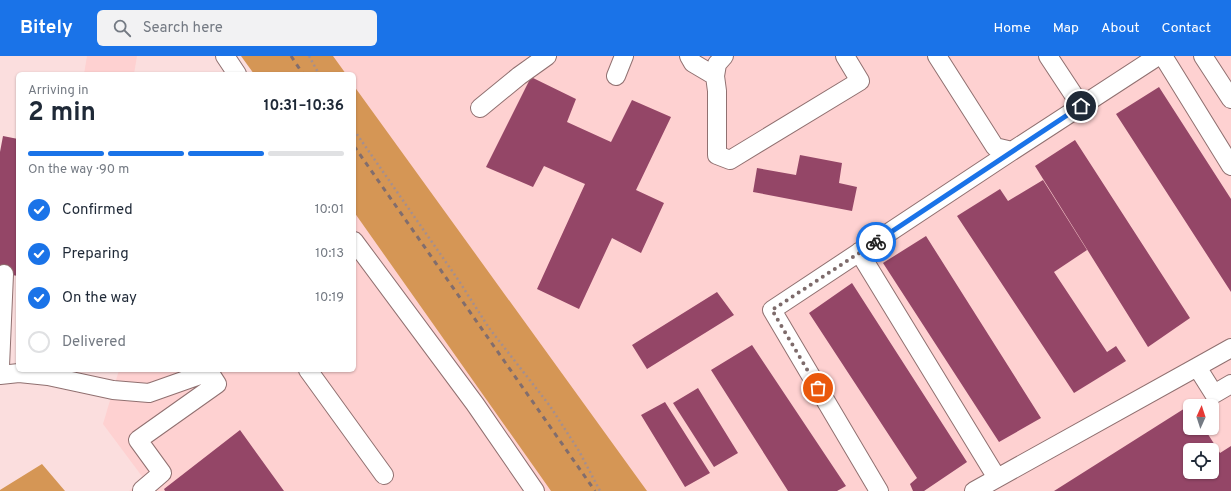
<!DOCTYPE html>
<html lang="en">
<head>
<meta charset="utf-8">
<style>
  body { margin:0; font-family:Overpass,sans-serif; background:#f2f2f3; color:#1f2937; height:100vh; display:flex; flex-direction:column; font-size:15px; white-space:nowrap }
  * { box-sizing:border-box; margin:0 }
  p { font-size:13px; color:#747a83 }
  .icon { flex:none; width:22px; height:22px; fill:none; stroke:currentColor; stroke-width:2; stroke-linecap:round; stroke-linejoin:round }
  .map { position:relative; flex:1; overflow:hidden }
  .drawer { position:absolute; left:16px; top:16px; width:340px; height:300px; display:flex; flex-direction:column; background:#fff; border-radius:6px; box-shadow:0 1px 3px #0004 }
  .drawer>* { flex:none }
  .needle { width:26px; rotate:3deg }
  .buttons { position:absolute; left:1183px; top:343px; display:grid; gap:8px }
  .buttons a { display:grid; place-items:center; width:36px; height:36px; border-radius:6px; background:#fff; box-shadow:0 1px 3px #0004; font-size:20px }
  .pin { position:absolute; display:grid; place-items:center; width:34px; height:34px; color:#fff; margin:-17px; border:2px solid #fff; border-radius:50%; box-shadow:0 1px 4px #0007 }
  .courier { position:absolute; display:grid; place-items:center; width:40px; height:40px; margin:-20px; border:3px solid #1a73e8; border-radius:50%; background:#fff; color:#222; box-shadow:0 1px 5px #0007 }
  .summary em { font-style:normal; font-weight:700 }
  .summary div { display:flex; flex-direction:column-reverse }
  .summary { display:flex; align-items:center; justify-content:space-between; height:68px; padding:0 12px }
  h1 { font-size:26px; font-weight:700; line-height:30px }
  .bar { display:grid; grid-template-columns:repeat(4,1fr); gap:6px 4px; align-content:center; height:48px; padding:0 12px }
  .bar i { height:5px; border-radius:3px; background:#e0e1e3 }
  .bar .selected { background:#1a73e8 }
  .bar p { grid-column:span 4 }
  ol { padding:0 12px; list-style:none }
  li { display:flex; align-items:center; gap:12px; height:44px }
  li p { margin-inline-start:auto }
  li .icon { padding:4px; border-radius:50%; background:#1a73e8; color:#fff; stroke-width:4 }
  li:last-child { color:#747a83 }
  li i { width:22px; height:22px; border:2px solid #e0e1e3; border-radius:50% }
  header { display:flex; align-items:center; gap:24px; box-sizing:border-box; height:56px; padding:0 20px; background:#1a73e8; color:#fff }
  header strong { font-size:19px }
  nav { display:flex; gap:22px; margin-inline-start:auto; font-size:14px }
  .search { width:280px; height:36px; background:#f2f2f3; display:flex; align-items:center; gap:10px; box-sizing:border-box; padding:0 14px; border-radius:6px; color:#747a83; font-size:15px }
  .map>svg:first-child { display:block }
</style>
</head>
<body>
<header>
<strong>Bitely</strong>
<div class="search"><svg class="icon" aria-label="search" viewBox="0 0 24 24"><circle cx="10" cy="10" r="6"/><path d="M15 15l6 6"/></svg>Search here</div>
<nav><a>Home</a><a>Map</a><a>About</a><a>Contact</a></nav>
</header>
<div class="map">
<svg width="1231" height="435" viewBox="0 0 1231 435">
  <rect width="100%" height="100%" fill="#fbdede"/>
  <path fill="#fed1d1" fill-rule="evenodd" d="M87,0H137L134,18H84Z
    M311,0H1231V435H619L354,61V18H323ZM1190,350H1212V372H1190ZM1190,394H1212V416H1190Z
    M354,156L551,435H129L144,423L103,368L119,314H354Z"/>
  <path fill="#d59655" d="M241,0H333L346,18H254Z
    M354,30L647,435H551L354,156Z
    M42,408L65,435H0V434Z"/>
  <path fill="#944667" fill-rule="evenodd" d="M531,21L576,43L567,66L611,86L632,44L671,61L636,134L664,147L641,197L612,182L579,253L537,233L585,128L544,110L533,131L486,111Z
    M1159,31L1231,143V236L1116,58Z
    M3,80L18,83V220L0,217V96Z
    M1075,84L1190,262L1148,291L1035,110Z
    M800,99L842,107L839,127L857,131L852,155L753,136L757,112L796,119Z
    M1043,124L1087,194L1054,216L1107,296L1116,290L1126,305L1074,337L957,160L1000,133L1008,145Z
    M926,180L1041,362L999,386L883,207Z
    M852,227L967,406L924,435H913L910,428L917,422L809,257Z
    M717,236L734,259L647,313L632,289Z
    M752,289L846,430L837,435H788L711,314Z
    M698,332L738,397L714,411L673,347Z
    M665,346L710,417L685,431L641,359Z
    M1190,349V372H1204L1220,397L1231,390V435H1054ZM1190,394H1212V416H1190Z
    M240,374L284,435H165L164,433Z"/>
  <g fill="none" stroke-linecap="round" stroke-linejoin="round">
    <g stroke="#907070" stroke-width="20">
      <path id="minor" d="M225,0L237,18
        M689,0L693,7L715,20
        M724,0L717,8L715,20L717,35V99L730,104L860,25L845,0
        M937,0L995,91L1012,95L1158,0
        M1048,0L1081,50
        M1163,0L1231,110
        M1203,0L1231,43
        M616,20L624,0
        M480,52L519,20L547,0
        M354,185L475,348L535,435
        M859,196L997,422
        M1231,292L1197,311L1214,338L1231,328
        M0,310L4,218
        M308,314L384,419
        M0,319L19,317L48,320L113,334L149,337L200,319L206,314
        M143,435L142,434L162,417L138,384L217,328L208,314
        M879,435L772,254L1012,95
        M974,435L1197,311"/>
    </g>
    <path stroke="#a58f8f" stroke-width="2.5" stroke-dasharray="2 3" stroke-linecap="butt" d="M309,0L319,18
      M354,74L459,225L489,272L550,350L579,395L600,435"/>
    <use href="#minor" stroke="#fff" stroke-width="18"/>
    <path stroke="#816d6d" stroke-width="3" stroke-dasharray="5 5" stroke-linecap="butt" d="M291,0L303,18
      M354,90L595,435"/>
  </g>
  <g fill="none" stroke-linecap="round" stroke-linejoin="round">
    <path stroke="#7e6b6b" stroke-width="4" stroke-dasharray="0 7.2" d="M818,332L772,254L876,186"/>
    <path stroke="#1a73e8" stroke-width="5" d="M876,186L1081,50"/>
  </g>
</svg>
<div class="buttons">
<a><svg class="needle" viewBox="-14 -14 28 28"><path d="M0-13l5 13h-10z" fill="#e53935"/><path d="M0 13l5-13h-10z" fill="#747a83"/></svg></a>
<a><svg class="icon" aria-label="locate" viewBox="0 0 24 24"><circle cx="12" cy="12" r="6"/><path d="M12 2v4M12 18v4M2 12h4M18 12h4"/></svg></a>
</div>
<div class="pin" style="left:818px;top:332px;background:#ea580c"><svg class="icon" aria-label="bag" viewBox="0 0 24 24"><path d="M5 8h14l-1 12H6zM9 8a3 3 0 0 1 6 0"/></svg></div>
<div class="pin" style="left:1081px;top:50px;background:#1f2937"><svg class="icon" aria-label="home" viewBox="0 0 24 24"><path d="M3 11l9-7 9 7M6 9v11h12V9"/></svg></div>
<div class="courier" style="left:876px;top:186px"><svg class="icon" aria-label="bike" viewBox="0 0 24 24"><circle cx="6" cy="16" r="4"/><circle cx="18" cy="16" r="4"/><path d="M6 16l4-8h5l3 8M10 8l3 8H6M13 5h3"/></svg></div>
<section class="drawer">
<div class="summary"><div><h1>2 min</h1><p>Arriving in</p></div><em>10:31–10:36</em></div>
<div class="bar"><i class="selected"></i><i class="selected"></i><i class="selected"></i><i></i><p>On the way · 90 m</p></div>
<ol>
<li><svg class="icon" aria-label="check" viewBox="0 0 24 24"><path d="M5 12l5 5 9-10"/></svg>Confirmed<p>10:01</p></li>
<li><svg class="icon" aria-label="check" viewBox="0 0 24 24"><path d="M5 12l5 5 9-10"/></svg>Preparing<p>10:13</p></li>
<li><svg class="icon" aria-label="check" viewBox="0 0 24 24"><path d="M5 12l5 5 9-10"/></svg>On the way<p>10:19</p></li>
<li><i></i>Delivered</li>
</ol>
</section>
</div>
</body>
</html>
